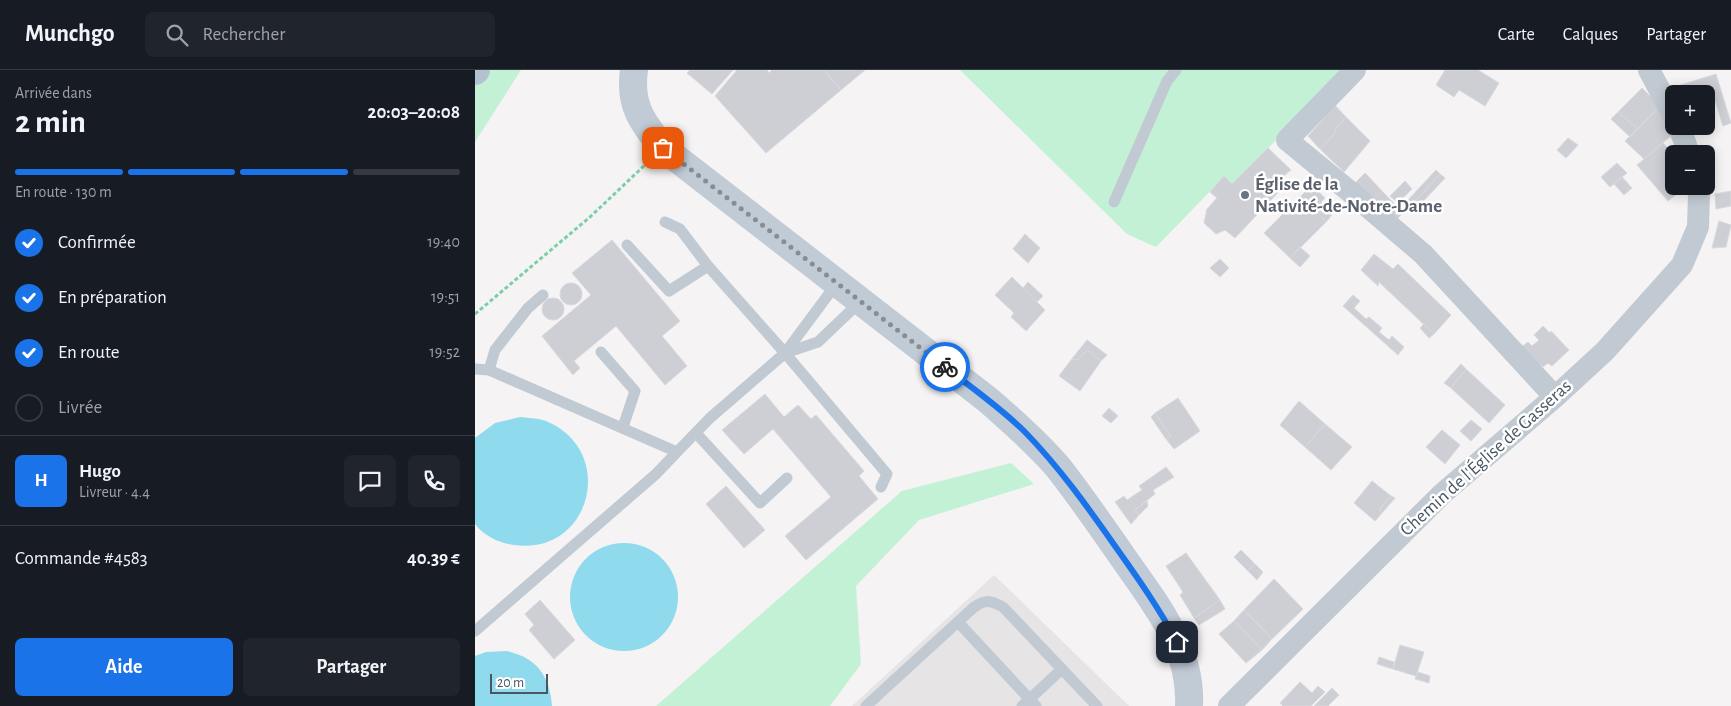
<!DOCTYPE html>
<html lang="fr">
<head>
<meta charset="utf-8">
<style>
  body { margin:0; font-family:"Alegreya Sans",sans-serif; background:#20242c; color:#f1f3f6; height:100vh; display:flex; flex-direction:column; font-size:19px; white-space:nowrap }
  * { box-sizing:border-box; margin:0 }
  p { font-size:16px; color:#9ea1a6 }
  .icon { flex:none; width:28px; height:28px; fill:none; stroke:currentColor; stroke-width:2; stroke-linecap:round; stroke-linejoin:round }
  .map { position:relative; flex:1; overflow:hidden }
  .side { display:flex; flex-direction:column; background:#171b24; width:475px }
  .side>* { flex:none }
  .buttons { position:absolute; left:1190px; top:15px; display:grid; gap:10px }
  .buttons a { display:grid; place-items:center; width:50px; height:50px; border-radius:8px; background:#171b24; box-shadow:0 2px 12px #0003; font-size:25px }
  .scale { position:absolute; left:15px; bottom:12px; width:58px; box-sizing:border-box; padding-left:5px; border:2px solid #4a5661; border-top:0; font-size:14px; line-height:18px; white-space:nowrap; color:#4a5661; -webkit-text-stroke:4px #fff; paint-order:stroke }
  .pin { position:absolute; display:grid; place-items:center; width:42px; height:42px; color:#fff; margin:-21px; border-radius:10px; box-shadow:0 2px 8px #0006 }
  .courier { position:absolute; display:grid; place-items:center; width:50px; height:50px; margin:-25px; border:4px solid #1a73e8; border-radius:50%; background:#fff; color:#222; box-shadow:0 1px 6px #0007 }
  .head em { font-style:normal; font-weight:600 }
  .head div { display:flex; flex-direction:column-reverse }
  .head { display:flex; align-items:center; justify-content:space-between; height:85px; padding:0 15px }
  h1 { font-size:32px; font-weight:600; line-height:38px }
  .bar { display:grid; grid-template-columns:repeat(4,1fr); gap:8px 5px; align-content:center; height:60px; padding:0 15px }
  .bar i { height:6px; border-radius:4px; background:#363941 }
  .bar .active { background:#1a73e8 }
  .bar p { grid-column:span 4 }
  .line { display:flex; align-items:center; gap:12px; padding:0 15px; border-top:1px solid #363941 }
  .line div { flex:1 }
  .round { display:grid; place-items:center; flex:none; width:52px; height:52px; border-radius:8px; background:#20242c }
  ol { padding:0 15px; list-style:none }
  li { display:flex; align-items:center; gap:15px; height:55px }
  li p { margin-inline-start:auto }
  li .icon { padding:5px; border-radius:50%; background:#1a73e8; color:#fff; stroke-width:4 }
  li:last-child { color:#9ea1a6 }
  li i { width:28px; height:28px; border:2px solid #363941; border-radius:50% }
  .button { display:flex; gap:10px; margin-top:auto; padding:10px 15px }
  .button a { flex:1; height:58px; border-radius:8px; background:#1a73e8; color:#fff; font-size:20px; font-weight:600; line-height:58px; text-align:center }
  .button a+a { background:#20242c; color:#f1f3f6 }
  header { display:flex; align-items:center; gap:30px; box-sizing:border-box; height:70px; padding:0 25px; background:#171b24; border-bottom:1px solid #363941 }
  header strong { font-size:24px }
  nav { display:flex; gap:28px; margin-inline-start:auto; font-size:18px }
  .search { width:350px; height:45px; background:#20242c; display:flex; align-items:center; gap:12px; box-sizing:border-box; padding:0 18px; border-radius:8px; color:#9ea1a6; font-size:19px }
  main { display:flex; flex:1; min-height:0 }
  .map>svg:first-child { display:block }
</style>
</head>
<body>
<header>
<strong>Munchgo</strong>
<div class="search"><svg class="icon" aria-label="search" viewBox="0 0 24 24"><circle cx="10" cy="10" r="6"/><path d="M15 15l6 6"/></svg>Rechercher</div>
<nav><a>Carte</a><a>Calques</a><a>Partager</a></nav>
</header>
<main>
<section class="side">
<div class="head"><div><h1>2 min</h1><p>Arrivée dans</p></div><em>20:03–20:08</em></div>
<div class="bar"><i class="active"></i><i class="active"></i><i class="active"></i><i></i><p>En route · 130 m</p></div>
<ol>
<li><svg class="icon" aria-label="check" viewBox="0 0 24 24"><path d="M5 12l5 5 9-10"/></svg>Confirmée<p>19:40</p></li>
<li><svg class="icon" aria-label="check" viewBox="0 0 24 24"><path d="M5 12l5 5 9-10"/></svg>En préparation<p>19:51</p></li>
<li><svg class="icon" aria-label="check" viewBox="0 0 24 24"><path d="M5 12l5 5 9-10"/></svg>En route<p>19:52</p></li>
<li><i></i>Livrée</li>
</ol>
<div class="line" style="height:90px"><b class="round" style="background:#1a73e8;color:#fff">H</b><div><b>Hugo</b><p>Livreur · 4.4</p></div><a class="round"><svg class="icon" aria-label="chat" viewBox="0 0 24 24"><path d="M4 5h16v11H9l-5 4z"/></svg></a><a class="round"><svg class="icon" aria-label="phone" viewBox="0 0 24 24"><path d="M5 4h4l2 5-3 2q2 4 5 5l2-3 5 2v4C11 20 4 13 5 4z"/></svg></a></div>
<div class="line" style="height:65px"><div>Commande #4583</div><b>40.39 €</b></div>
<div class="button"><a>Aide</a><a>Partager</a></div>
</section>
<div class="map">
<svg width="1256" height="636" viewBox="0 0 1256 636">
  <rect width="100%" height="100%" fill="#f5f3f3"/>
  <path fill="#e6e4e5" d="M519,505L654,636H377Z"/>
  <path fill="#c3f1d5" d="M0,0H46L0,72Z
    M485,0H872L757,114L749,107L681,177L652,164Z
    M536,393L559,414L444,450L381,516L386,594L355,636H181L427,421Z"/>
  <path fill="#90daee" d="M45,347C53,348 63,348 71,351C143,381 116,486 39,475C24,473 9,466 0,454V368L20,353Z
    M95 527a54 54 0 1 1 108 0a54 54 0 1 1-108 0Z
    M32,581C38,583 46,585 51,588C69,598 76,617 77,636H0V586L11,582Z"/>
  <path fill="#cdcfd5" stroke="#d7d9de" d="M215,0H258L237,24L212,3Z
    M262,0H292L294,3L297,0H349L366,20L291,83L240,26Z
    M349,0H390L366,20Z
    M970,0H1003L1024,13L1010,36L984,20L979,27L961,15Z
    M1241,4L1256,53L1248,56L1240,30L1231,33V24H1209L1206,15Z
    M1167,18L1179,30L1183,38L1163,59L1143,42Z
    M857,32L871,47L859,60L861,62L845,79L833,66L851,46L847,43Z
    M1183,38L1197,65L1169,89L1150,71Z
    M1143,42L1163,59L1155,67L1136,49Z
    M871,47L895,71L869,102L845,79L861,62L859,60Z
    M1093,68L1103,75L1091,88L1082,80Z
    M1188,73L1199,85V116H1212L1193,131L1162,95Z
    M793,78L816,100L805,109L810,115L760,168L750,160L741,164L729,153L732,139L742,128L735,122L749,106L757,114Z
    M1142,93L1152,103L1135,117L1126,107Z
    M961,100L965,104L938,134L933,130Z
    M890,103L907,121L897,131L880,113Z
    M965,104L970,108L942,138L938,134Z
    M1147,107L1157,118L1149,125L1139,114Z
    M930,111L937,119L923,133L915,126Z
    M837,115L850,128L846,132L850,137L844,144L851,152L815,188L789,163Z
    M907,121L928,143L918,153L897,131Z
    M1256,121V136L1241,139L1240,124Z
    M850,137L857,145L851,152L844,144Z
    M1244,151L1256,155L1251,177L1237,178Z
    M550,164L565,178L553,193L538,179Z
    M137,170L205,251L187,266L212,296L190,315L141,256L99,291L105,298L98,305L67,266L116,225L97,203Z
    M825,177L835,186L825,197L815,188Z
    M899,184L918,199L923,194L976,245L959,264L904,212L903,216L886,200Z
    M745,189L754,198L745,207L735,198Z
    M537,207L570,240L551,261L536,247L539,243L520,225Z
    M553,212L568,226L562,232L548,218Z
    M85 224a11 11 0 1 1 22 0a11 11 0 1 1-22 0Z
    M878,225L885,231L879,238L891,249L894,247L907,258L904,262L914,270L917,266L929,277L923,285L868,236Z
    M67 239a11 11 0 1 1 22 0a11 11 0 1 1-22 0Z
    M949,254L959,264L954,268L945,258Z
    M1068,256L1075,263L1076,261L1094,280L1077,296L1073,293L1068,297L1045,278L1053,272L1057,276L1064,270L1059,265Z
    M612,270L632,285L626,291L612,280L604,289L596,290Z
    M612,280L626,291L605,321L584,306L596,290L604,289Z
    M986,294L991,299L976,318L969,313Z
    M991,299L1030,335L1014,353L976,318Z
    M290,324L309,347L323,335L336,349L341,345L389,401L384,406L403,429L331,490L310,466L356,427L298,359L269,384L247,360Z
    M703,328L725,361L699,379L691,369L696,366L680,343Z
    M824,331L850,354L830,377L805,355Z
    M634,338L643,346L636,353L627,346Z
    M680,343L696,366L691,369L676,347Z
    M996,350L1007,359L996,371L985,361Z
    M850,354L877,377L856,400L830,377Z
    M967,360L985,375L970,394L951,377Z
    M691,397L699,407L678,420L680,424L660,440L664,445L656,454L640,432L649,426L652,430L667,420L664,416Z
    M897,411L916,426L904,440L907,443L900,451L879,433Z
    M251,416L290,460L269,478L231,434Z
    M916,426L920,428L907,443L904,440Z
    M672,431L673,436L664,445L660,440Z
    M766,480L780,494L773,501L759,487Z
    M711,483L745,530L719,548L705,525L708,522L691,496Z
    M780,494L788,502L782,510L773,501Z
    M799,509L828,539L797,569L769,540Z
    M65,530L100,570L79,589L54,560L59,555L50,544Z
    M745,530L750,539L724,555L719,548Z
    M769,540L797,569L787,580L759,551Z
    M759,551L787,580L771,593L744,564Z
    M925,575L949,582L941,606L918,599Z
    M904,587L919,592L918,599L902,594Z
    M943,602L955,606L954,613L940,609Z
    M825,612L837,623L843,616L850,622L836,636H808L805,633Z
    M857,618L864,625L853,636H839Z"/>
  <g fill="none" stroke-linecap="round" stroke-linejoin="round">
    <path stroke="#7ad0a6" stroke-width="3" stroke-dasharray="4 2.5" stroke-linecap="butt" d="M0,244L115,147L171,94"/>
    <path stroke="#c1cad2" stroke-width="11" d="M639,132L692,11L701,0
      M190,152L205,159L233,196L310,283L412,404L406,417
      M152,175L194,221L233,196
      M126,282L160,321L148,357
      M310,283L343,272L386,231
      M0,299L14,300L202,382L235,348L310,283L362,213
      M14,300L20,280L53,238L68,225
      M221,363L285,433L312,408
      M483,552L561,636
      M0,561L181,404L202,382
      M391,636L498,538C510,529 515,530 528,537L622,636
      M547,636L587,599"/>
    <path stroke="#c1cad2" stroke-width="22" d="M880,0L812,70L879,125L948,184L1080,327
      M1174,0L1199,47
      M1203,56L1210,72L1214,84
      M754,636L967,424L1080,327L1130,281L1207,195L1223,157L1224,124L1222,116"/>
    <path stroke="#c1cbd6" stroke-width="28" d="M159,0C154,35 167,52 188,78L513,330C537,351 561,372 582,396C605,425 626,456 647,486C679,532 717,577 714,636"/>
    <path stroke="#b3c2d1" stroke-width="28" d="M0,1L1,0"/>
  </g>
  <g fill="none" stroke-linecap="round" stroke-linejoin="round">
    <path stroke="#868d94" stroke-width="5" stroke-dasharray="0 9" d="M188,78L470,297"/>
    <path stroke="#1a73e8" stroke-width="6" d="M470,297C497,318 526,338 550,362C584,397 612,436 640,476C662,507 684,538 702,572"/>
  </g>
  <circle fill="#6b7280" stroke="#fff" stroke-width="2" cx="770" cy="125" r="5"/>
  <g text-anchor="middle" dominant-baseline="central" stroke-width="5" stroke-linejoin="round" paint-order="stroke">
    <g font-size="19" font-weight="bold" fill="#5b616d" stroke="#fff" text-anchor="start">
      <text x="780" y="114">Église de la<tspan x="780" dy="22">Nativité-de-Notre-Dame</tspan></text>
    </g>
    <g font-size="19" fill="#4a5661" stroke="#fff">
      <text transform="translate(1011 388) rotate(-42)">Chemin de l'Église de Gasseras</text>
    </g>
  </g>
</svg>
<div class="buttons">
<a>+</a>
<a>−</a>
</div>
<div class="scale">20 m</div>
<div class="pin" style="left:188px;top:78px;background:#ea580c"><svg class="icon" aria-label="bag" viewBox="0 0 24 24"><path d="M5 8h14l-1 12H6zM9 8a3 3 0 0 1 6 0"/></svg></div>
<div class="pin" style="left:702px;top:572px;background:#1f2937"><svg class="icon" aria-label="home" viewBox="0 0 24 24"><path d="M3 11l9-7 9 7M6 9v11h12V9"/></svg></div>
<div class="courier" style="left:470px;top:297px"><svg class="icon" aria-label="bike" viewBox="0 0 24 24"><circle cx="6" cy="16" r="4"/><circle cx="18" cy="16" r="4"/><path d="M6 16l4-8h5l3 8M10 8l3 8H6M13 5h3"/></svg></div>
</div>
</main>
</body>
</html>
